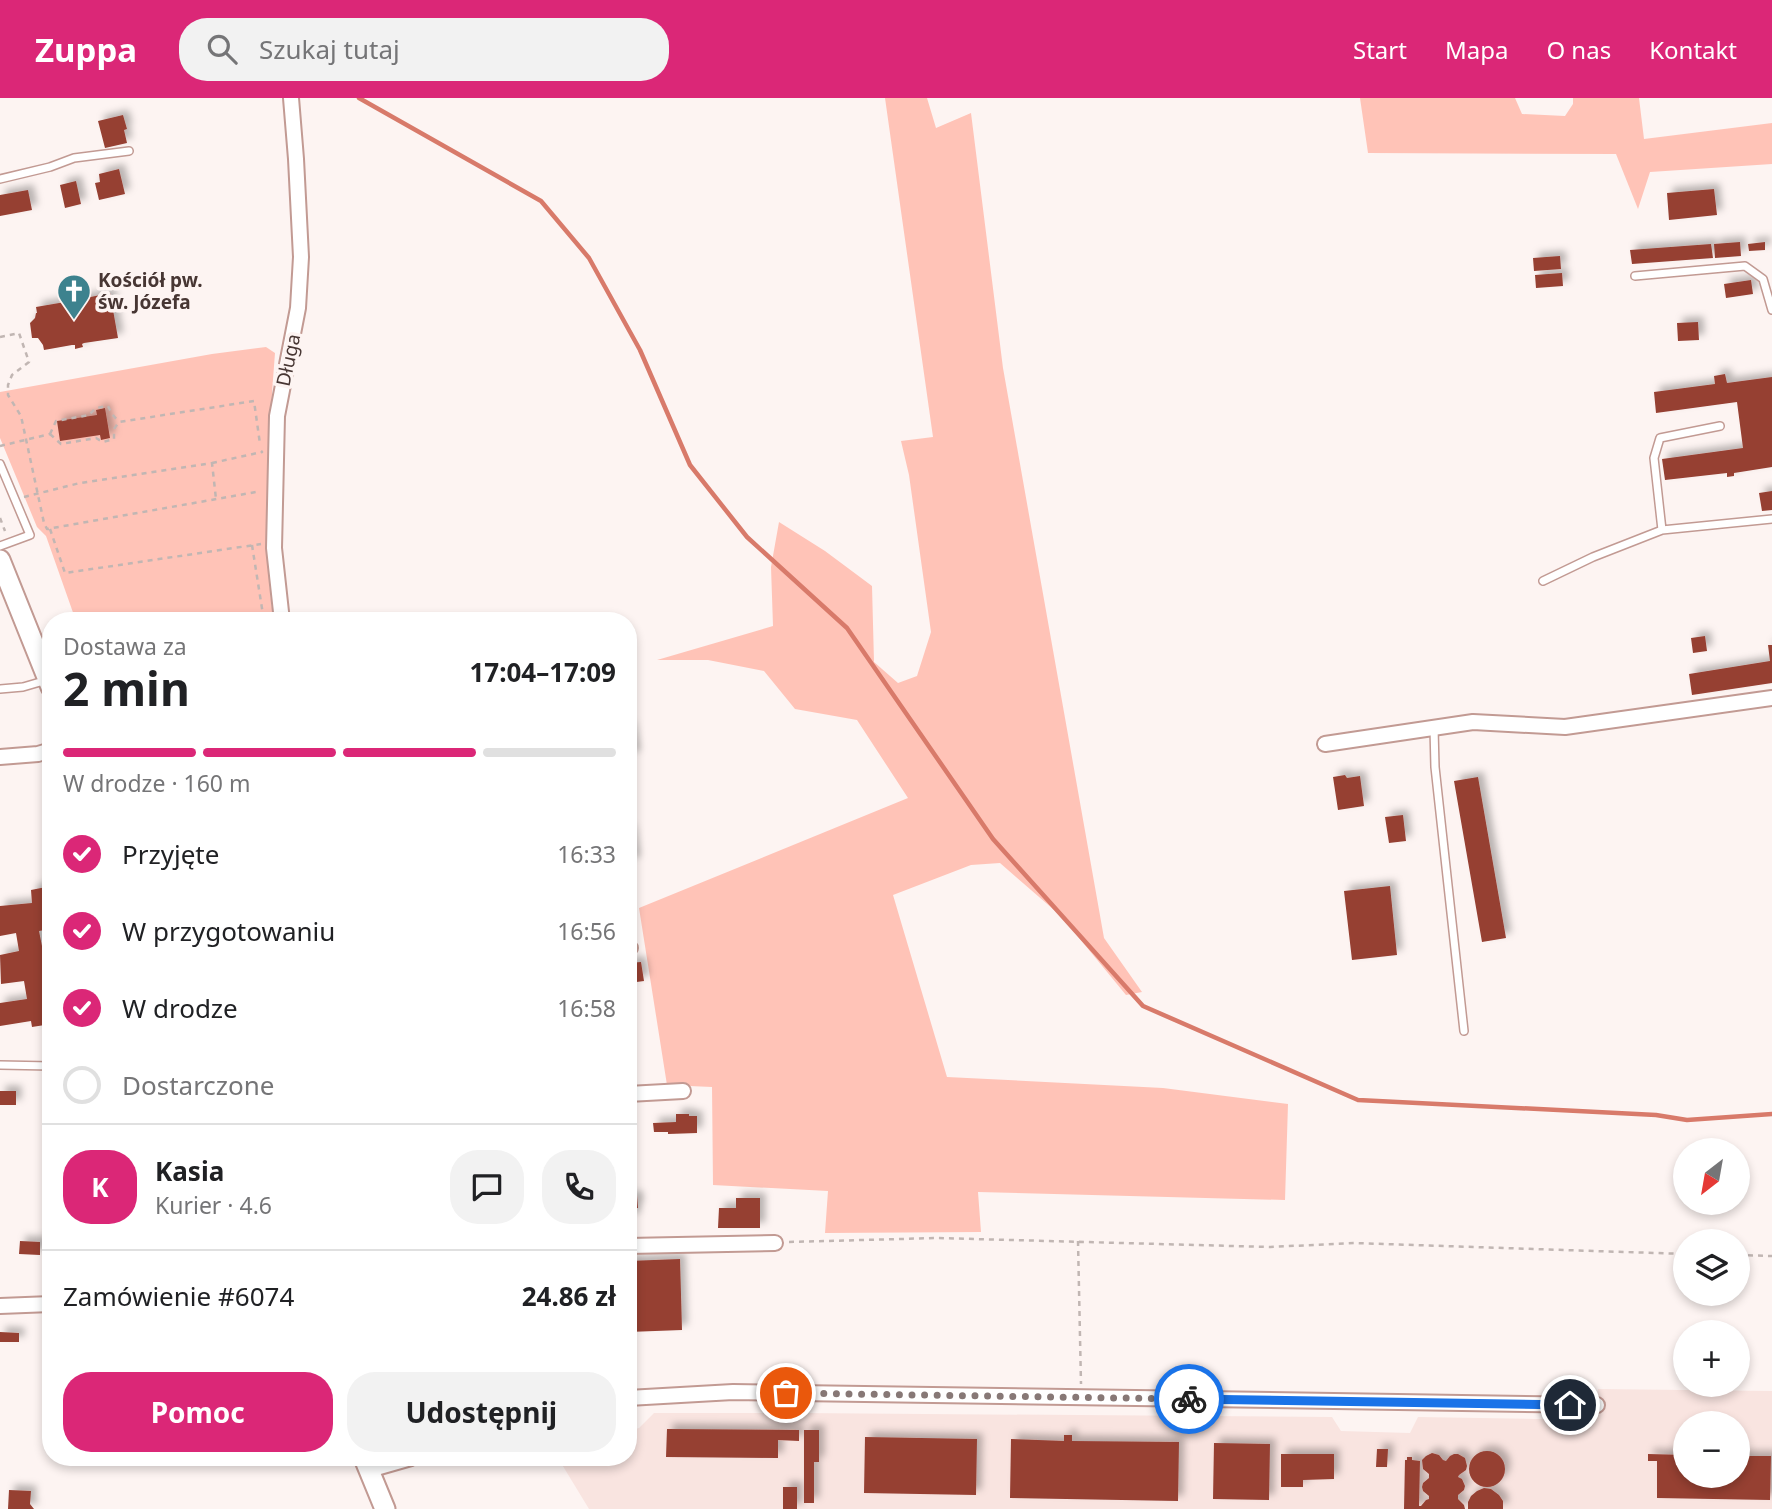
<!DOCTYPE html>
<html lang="pl">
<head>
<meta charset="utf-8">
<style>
  body { margin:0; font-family:"Noto Sans",sans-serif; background:#f2f2f2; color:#202124; height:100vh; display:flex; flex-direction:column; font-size:26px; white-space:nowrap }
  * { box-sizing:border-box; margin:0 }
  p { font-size:23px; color:#757577 }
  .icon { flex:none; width:38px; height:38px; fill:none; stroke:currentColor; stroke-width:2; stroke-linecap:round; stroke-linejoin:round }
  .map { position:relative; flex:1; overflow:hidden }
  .sheet { position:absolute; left:42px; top:514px; width:595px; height:854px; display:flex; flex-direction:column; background:#fff; border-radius:28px; box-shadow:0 4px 10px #0003 }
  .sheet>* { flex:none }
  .needle { width:46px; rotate:211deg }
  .controls { position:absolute; left:1673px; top:1040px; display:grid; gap:14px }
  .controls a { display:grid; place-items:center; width:77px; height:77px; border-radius:50%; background:#fff; box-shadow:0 4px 10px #0003; font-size:35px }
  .pin { position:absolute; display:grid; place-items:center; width:60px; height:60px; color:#fff; margin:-30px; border:4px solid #fff; border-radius:50%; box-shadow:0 2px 7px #0007 }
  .courier { position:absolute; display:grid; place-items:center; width:70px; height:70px; margin:-35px; border:5px solid #1a73e8; border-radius:50%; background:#fff; color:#222; box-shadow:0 2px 9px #0007 }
  .overview em { font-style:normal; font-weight:700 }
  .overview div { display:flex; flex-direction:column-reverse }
  .overview { display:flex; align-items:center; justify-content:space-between; height:119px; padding:0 21px }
  h1 { font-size:46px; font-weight:700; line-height:52px }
  .bar { display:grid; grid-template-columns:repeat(4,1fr); gap:10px 7px; align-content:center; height:84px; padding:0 21px }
  .bar i { height:9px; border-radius:5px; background:#e0e0e0 }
  .bar .on { background:#db2777 }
  .bar p { grid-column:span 4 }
  .line { display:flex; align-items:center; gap:18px; padding:0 21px; border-top:2px solid #e0e0e0 }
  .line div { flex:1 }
  .round { display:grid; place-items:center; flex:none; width:74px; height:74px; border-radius:28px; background:#f2f2f2 }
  ol { padding:0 21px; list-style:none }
  li { display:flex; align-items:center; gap:21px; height:77px }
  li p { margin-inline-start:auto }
  li .icon { padding:7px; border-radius:50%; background:#db2777; color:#fff; stroke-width:4 }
  li:last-child { color:#757577 }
  li i { width:38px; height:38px; border:4px solid #e0e0e0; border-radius:50% }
  .action { display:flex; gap:14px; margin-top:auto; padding:14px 21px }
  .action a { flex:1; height:80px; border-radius:28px; background:#db2777; color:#fff; font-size:28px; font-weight:700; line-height:80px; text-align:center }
  .action a+a { background:#f2f2f2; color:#202124 }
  header { display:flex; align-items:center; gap:42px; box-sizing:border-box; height:98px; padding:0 35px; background:#db2777; color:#fff }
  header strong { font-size:33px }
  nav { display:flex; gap:38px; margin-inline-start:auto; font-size:24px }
  .search { width:490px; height:63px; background:#f2f2f2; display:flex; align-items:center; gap:18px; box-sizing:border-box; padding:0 24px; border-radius:28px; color:#757577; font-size:26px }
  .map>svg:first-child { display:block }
</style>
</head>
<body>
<header>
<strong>Zuppa</strong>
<div class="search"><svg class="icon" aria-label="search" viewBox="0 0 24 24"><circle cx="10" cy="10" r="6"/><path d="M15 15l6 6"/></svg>Szukaj tutaj</div>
<nav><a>Start</a><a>Mapa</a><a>O nas</a><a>Kontakt</a></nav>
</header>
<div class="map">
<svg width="1772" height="1411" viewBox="0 0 1772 1411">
  <defs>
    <filter id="shadow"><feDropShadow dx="5.5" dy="-5.5" stdDeviation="3.5" flood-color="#0004"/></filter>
  </defs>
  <rect width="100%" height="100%" fill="#fdf4f2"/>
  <path fill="#f9e4e0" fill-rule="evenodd" d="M1598,1291L1772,1293V1411H589L558,1360H628V1333L639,1330L654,1315H801L1332,1319L1341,1333L1410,1335L1418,1319L1595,1322ZM1685,1325H1738V1377H1685Z"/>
  <path fill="#ffc3b7" d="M885,0H927L936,30L971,15L1003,270L1104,840L1142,894L1126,897L1061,818L1000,765L971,767L893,797L947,979L1163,990L1288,1006L1285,1102L978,1094L981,1134L825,1135L828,1093L713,1087L712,989L667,987L639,810L908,700L857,622L795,611L764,573L708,562H657L773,528L771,469L779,424L825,453L872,488L874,564L898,585L917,578L931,534L909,377L901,343L933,339Z
    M1360,0H1515L1522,16L1565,18L1573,6V0H1639L1644,41L1772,25V66L1650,74L1638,111L1616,56L1368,55Z
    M266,249L275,255C271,301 269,348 268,395C267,439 267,480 274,523H76L46,438L37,429L0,340V294L212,256Z"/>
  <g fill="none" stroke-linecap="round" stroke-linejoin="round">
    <path stroke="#d87a6a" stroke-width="4.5" d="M359,0L541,103L589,160L640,252L690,367L747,439L847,530L993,741L1143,908L1358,1002L1656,1017L1687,1022L1772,1016"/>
  </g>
  <path fill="#963f32" filter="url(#shadow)" d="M123,17L127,31L124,32L127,45L105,50L98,23Z
    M119,71L125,96L99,102L95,85L100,84L99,76Z
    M76,83L81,106L65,110L60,87Z
    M1714,91L1717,117L1669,122L1667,95Z
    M28,92L32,112L0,118V97Z
    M1740,144L1741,158L1715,160L1714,146Z
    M1765,144V152L1749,153L1748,146Z
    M1711,146L1713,160L1632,166L1630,152Z
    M1560,158L1561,171L1534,173L1533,160Z
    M1562,175L1563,188L1536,190L1535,177Z
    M1751,182L1753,196L1726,200L1724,186Z
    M110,195L118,240L84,245L82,246L83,249L75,251V247H72L44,252L43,247L38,240H32L30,225L35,220L36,215H37L36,209L65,204L64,198L75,196L76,202Z
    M1698,224L1699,242L1678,243L1677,225Z
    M1725,276L1727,285L1772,279V369L1734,375V378L1727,379V375L1665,382L1662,361L1743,350L1737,304L1656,315L1654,294L1715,286L1714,278Z
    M105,310L110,340L101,342L100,337L60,343L57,323L97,317L96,312Z
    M1772,393V412L1762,413L1759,395Z
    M1705,538L1707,553L1693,555L1691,540Z
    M1768,547H1772V585L1692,597L1689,576L1770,563Z
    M628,629H630L635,658L628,659Z
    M1345,677L1347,680L1360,678L1364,708L1338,712L1333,679Z
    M1478,679L1506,840L1482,844L1454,683Z
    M1403,717L1406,743L1389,745L1385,719Z
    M630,732L635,764L628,765V733Z
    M51,788V831L39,833L51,893V926L32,929L31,923L0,928V905L27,901L24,883L1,886L0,857L19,853L16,835L0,838V808L32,805L31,792Z
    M1390,788L1397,857L1352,862L1344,793Z
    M641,864L644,883L629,885L628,865Z
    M0,993H16V1007H0Z
    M676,1016H689V1018H697V1035L668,1036V1034H654L653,1025L676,1024Z
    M637,1098L638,1110H635V1120H628V1099Z
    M736,1100H760V1130H718L719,1110H736Z
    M20,1143L40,1144V1157L19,1156Z
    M680,1161L682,1232L628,1234V1163Z
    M47,1221H51V1245L44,1246L43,1230H48Z
    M0,1234L19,1235V1244H0Z
    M667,1331L799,1332V1343L778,1342V1360L666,1359Z
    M804,1332H819V1364H814V1405H804Z
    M1064,1337H1072V1343L1179,1344L1178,1403L1010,1400L1011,1341L1064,1343Z
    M865,1339L977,1341L976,1397L864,1395Z
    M1214,1345L1270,1346L1269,1402L1213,1401Z
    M1377,1351H1388L1387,1369H1376Z
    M1469 1371a18 18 0 1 1 36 0a18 18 0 1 1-36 0Z
    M1432,1355L1439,1357L1443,1362L1446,1363L1450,1358L1454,1356H1458L1465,1360L1467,1368L1466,1372L1459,1377L1458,1379L1462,1381L1465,1388L1464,1392L1458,1397V1401L1464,1407L1465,1411H1404L1405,1362H1407V1359H1412V1362L1420,1363L1419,1408H1421L1426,1402L1429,1401V1398L1423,1393L1422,1389L1423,1385L1429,1380V1376L1423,1371L1422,1362L1426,1358Z
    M1281,1356H1334V1381L1303,1382V1389H1281Z
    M1648,1356L1685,1357V1377H1738V1358H1771L1770,1402L1657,1400V1363H1648Z
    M783,1389H797V1411H783Z
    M1484,1390L1491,1391L1499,1397L1503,1403V1411H1468V1404L1471,1398L1477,1393Z
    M9,1392L31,1393L30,1406L34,1411H8Z"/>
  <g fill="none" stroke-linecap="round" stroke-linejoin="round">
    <g stroke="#c29a93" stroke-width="10">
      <path id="lane" d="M0,81L50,69L74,60L129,53
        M1635,178L1745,168L1763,181L1772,212
        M1720,328L1660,340L1654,360L1662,432L1772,421
        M0,366L30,437L0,448
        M1543,483L1593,459L1662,432
        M0,591L23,589L47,582
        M1434,630L1435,669L1464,933
        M0,967L51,968"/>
    </g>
    <g stroke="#c29a93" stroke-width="18">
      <path id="street" d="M282,523L274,450L277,318L298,210L301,159L296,61L291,0
        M1325,646L1473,624L1565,629L1772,600
        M0,659L38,656L51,652
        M628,850H630
        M628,996L683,993
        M628,1148L775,1145
        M0,1208L51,1206
        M628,1300L733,1294L1597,1307
        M369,1372L411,1360"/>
    </g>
    <g stroke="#c29a93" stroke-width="23">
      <path id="secondary" d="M0,462L51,589
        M364,1360L385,1411"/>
    </g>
    <path stroke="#c1b6b3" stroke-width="2.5" stroke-dasharray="5 5" stroke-linecap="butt" d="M0,239L19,235L29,264L12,277L8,287V297L21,318L44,425L47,431L256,394
      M50,336L61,346L96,340L103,344L114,341V331L119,324L254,303L260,346
      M50,336L56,323L89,317L96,310L108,308L112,316L119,324
      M0,348L50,336
      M212,365L262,354L261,353
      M24,399L80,385L212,365L216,401
      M0,420L5,433
      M50,431L65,475L261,446
      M252,447L264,523
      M1078,1143L1081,1286
      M789,1144L937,1140L1270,1149L1354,1145L1685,1156
      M1738,1157L1772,1158"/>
    <use href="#lane" stroke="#fff" stroke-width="7"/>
    <use href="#street" stroke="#fff" stroke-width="14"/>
    <use href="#secondary" stroke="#fff" stroke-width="19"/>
  </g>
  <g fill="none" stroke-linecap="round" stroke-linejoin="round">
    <path stroke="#877876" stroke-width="7" stroke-dasharray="0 12.6" d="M786,1295L1189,1301"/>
    <path stroke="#1a73e8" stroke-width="9" d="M1189,1301L1570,1307"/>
  </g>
  <defs>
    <g id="church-pin" transform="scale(1.75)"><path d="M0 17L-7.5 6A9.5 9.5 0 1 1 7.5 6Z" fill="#3d828e" stroke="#fdf4f2"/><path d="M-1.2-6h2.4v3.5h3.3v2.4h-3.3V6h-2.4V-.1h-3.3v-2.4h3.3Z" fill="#fff"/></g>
  </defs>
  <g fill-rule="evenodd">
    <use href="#church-pin" x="74" y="193"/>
  </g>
  <g text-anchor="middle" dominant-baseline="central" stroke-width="7" stroke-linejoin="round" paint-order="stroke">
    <g font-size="19" font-weight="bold" fill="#473633" stroke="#fdf4f2" text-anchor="start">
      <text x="98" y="182">Kościół pw.<tspan x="98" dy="22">św. Józefa</tspan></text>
    </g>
    <g font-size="19" fill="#473633" stroke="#fdf4f2">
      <text transform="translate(288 262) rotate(-78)">Długa</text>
    </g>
  </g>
</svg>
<div class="controls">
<a><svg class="needle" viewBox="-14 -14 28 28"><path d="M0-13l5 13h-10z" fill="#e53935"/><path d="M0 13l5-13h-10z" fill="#757577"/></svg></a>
<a><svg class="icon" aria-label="layers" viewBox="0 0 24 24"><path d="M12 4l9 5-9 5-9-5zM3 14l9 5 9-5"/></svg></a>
<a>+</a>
<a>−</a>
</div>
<div class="pin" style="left:786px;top:1295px;background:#ea580c"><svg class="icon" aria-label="bag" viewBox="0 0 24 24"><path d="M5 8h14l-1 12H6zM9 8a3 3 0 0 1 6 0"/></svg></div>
<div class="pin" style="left:1570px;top:1307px;background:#1f2937"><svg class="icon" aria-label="home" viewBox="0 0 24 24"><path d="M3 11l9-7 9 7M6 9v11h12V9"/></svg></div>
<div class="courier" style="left:1189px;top:1301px"><svg class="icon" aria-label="bike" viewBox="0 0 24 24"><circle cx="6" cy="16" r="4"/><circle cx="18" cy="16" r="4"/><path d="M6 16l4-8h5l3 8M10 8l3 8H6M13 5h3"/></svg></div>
<section class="sheet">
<div class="overview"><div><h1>2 min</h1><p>Dostawa za</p></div><em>17:04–17:09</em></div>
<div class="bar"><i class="on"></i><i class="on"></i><i class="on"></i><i></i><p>W drodze · 160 m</p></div>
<ol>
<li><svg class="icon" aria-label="check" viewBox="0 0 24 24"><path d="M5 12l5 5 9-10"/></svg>Przyjęte<p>16:33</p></li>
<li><svg class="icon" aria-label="check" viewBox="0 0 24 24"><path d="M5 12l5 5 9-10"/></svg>W przygotowaniu<p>16:56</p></li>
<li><svg class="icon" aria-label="check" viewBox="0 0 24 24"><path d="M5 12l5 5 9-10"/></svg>W drodze<p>16:58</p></li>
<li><i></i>Dostarczone</li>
</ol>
<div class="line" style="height:126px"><b class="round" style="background:#db2777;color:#fff">K</b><div><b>Kasia</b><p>Kurier · 4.6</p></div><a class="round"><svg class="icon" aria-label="chat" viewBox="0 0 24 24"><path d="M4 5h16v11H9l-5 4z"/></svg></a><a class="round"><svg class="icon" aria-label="phone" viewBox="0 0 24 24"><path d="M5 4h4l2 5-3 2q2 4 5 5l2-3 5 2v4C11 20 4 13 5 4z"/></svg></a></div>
<div class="line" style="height:91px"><div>Zamówienie #6074</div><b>24.86 zł</b></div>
<div class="action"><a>Pomoc</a><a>Udostępnij</a></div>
</section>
</div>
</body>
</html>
